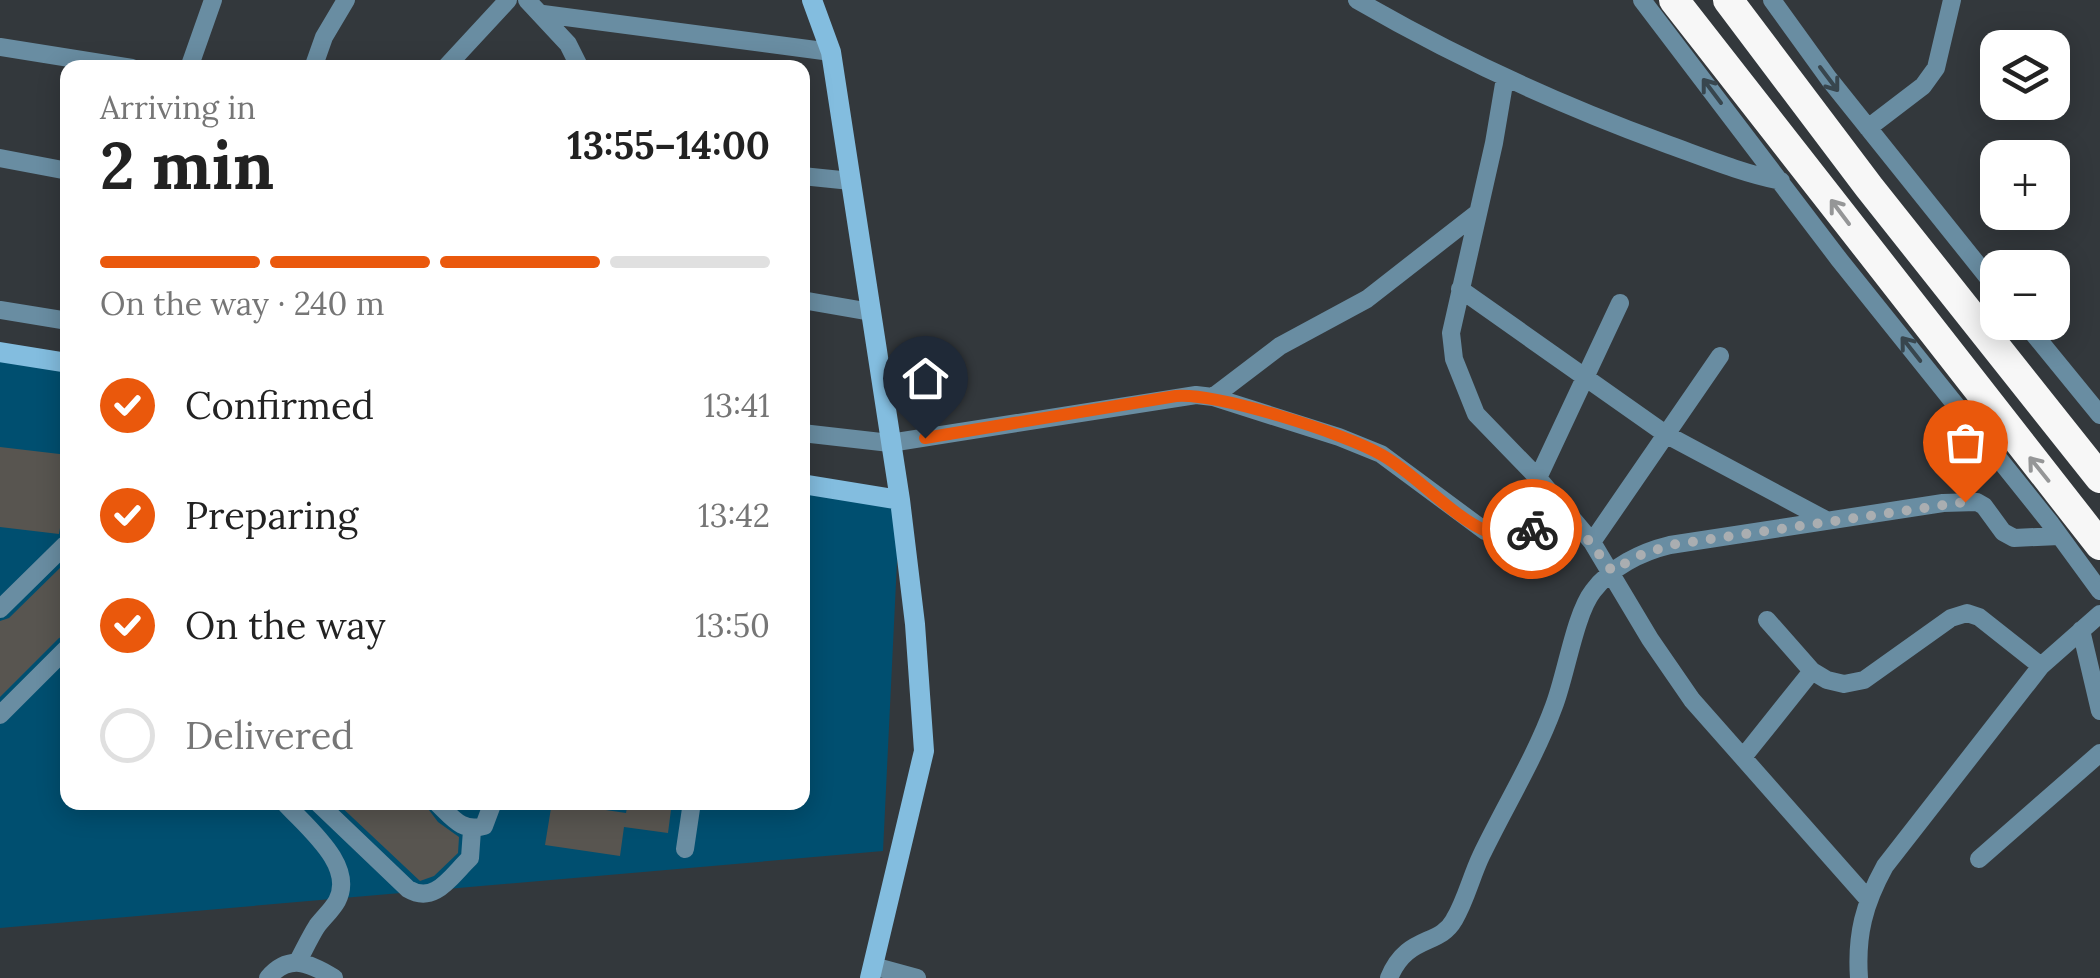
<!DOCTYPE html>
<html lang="en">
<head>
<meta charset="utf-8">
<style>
  body { margin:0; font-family:Lora,serif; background:#f2f2f2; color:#222; height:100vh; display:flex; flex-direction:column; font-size:38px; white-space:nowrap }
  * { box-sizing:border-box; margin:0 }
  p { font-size:32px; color:#767676 }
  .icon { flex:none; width:55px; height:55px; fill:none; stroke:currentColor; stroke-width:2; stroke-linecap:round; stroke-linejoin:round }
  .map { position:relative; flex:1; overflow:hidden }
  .sheet { position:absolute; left:60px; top:60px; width:750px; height:750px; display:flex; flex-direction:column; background:#fff; border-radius:20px; box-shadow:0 5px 25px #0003 }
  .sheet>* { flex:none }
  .controls { position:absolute; left:1980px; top:30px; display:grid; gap:20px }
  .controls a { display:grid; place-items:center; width:90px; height:90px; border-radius:20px; background:#fff; box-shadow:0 5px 25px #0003; font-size:50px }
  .pin { position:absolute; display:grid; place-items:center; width:85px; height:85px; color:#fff; margin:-102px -42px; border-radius:50% 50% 50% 0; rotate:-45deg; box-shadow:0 0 10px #0007 }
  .pin .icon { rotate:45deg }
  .courier { position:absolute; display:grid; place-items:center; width:100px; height:100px; margin:-50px; border:8px solid #ea580c; border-radius:50%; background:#fff; color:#222; box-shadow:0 2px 12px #0007 }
  .head em { font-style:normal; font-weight:800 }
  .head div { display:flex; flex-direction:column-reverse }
  .head { display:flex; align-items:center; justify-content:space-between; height:170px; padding:0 40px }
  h1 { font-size:65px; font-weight:800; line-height:75px }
  .bar { display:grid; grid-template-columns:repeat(4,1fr); gap:15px 10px; align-content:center; height:120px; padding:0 40px }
  .bar i { height:12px; border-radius:8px; background:#e0e0e0 }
  .bar .selected { background:#ea580c }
  .bar p { grid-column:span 4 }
  ol { padding:0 40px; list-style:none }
  li { display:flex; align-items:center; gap:30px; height:110px }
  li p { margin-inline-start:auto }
  li .icon { padding:10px; border-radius:50%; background:#ea580c; color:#fff; stroke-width:4 }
  li:last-child { color:#767676 }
  li i { width:55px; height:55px; border:5px solid #e0e0e0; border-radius:50% }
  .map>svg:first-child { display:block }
</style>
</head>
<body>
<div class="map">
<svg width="2100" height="978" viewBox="0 0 2100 978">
  <rect width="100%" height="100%" fill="#33383c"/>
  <path fill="#004f70" d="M0,352L67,363L68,802H802L803,484L900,500L883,851L0,928Z"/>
  <path fill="#585550" d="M0,447L68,455V480L59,534L0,527Z
    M64,564L68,568V635L59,638L0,697V621L9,618Z
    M336,802H423L438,822L459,837L458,853L434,876L420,881Z
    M552,802L626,813L628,802H672L668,833L624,827L620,856L545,845Z"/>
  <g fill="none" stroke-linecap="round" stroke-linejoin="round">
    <path stroke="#698da2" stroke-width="18" d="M527,0L568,44L580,68
      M1357,0C1455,57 1558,104 1664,143C1703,157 1741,173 1781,181
      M1642,0L1838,258L2051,524L2100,591
      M1772,0L1829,79L1998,290
      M543,14L831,52
      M0,47L132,68
      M189,68L213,0
      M313,68L324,37L346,0
      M445,68L508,0
      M1505,78L1494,143L1451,333L1454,359L1476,414L1538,478L1592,542L1650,639L1692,700L1867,898
      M1868,128L1923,86L1936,68L1952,0
      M0,158L68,171
      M802,176L851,181
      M1460,289L1667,435L1826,520
      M802,300L871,312
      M0,310L68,321
      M2024,322L2100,415
      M1213,397L1280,346L1367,299L1476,214
      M802,433L890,443L1196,395L1213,397L1339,437L1381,454L1485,531C1516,542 1539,526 1568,514
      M1538,478L1620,303
      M1592,542L1720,356
      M0,609L65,545
      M1767,620L1812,671L1827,680L1844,684L1864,680L1951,618L1967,613L1979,617L2041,666
      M2081,630L2100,711
      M0,715L68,647
      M1744,756L1812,671
      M284,802C306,827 356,865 337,901C332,910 323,918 317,926C310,937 304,950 298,961
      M317,802L408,889C435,905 451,876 470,858L472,830
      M436,802C452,817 462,833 484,826L493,802
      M685,849L692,802
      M1979,859L2100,753
      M873,966L917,978
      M268,978C289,953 310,963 334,978
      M1389,978C1407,934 1439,947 1454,920C1466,900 1471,877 1481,856C1505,806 1535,758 1554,706C1566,675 1575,614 1593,591C1611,567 1641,552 1670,545L1943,503L1977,502L1984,506L2003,532L2014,538L2059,536
      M1859,978C1856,935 1864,904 1885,866L2041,666L2100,614"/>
    <path stroke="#83bddf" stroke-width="20" d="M812,0L831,52L900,500L915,624L924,751L870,978
      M0,352L68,363
      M802,484L900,500"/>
    <path stroke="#f7f7f7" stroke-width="30" d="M1674,0L2100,545
      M1728,0L1869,187L2100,478"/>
  </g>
  <defs><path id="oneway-shaft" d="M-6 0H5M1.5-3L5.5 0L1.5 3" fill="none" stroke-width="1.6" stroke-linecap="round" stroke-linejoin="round" transform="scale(2.5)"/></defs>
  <g stroke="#38464e">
    <use href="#oneway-shaft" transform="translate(1829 79) rotate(53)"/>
    <use href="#oneway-shaft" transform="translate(1712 91) rotate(-127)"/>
    <use href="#oneway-shaft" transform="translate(1911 349) rotate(-128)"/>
  </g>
  <g stroke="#959697">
    <use href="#oneway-shaft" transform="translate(1840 212) rotate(-127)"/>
    <use href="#oneway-shaft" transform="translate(2039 469) rotate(-129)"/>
  </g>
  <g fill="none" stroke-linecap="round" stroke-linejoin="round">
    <path stroke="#aaaeb1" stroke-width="10" stroke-dasharray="0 18" d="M1532,529L1568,514L1612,571L1638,556L1670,545L1965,502"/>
    <path stroke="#ea580c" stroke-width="12" d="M925,438L1176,396C1218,393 1344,433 1382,455C1417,475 1452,517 1488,532C1504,540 1516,535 1532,529"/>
  </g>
</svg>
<div class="controls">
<a><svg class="icon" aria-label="layers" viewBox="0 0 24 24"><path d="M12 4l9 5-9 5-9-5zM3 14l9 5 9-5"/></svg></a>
<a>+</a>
<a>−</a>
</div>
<div class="pin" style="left:1965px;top:502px;background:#ea580c"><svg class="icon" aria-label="bag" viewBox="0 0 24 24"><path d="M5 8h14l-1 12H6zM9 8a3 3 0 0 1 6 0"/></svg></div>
<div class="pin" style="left:925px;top:438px;background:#1f2937"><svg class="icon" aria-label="home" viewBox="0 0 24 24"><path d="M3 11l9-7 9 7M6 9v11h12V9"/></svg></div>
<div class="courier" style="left:1532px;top:529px"><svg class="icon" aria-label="bike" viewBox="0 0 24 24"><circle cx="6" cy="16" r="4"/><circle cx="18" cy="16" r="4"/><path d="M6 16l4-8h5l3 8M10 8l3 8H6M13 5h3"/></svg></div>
<section class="sheet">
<div class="head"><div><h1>2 min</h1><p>Arriving in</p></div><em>13:55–14:00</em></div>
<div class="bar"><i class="selected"></i><i class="selected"></i><i class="selected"></i><i></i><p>On the way · 240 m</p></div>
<ol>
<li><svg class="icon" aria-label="check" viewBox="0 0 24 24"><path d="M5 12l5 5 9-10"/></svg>Confirmed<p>13:41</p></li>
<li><svg class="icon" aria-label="check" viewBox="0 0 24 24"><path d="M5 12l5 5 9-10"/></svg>Preparing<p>13:42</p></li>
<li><svg class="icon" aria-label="check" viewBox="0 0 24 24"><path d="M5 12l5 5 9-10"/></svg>On the way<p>13:50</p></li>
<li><i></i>Delivered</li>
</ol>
</section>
</div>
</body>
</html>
